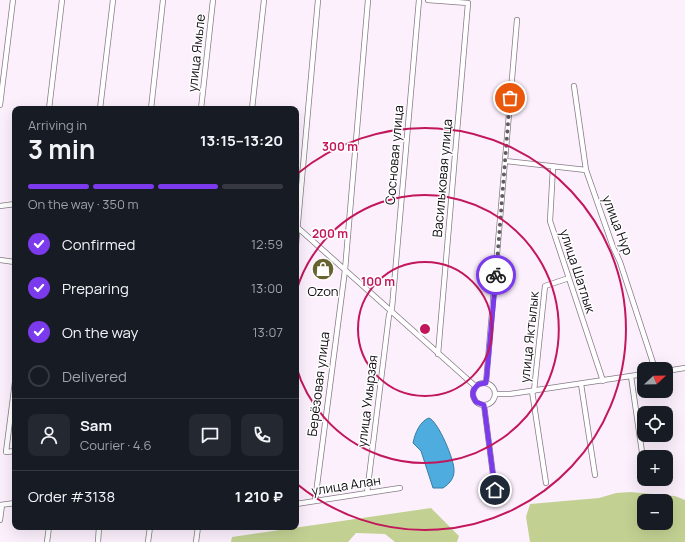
<!DOCTYPE html>
<html lang="en">
<head>
<meta charset="utf-8">
<style>
  body { margin:0; font-family:Manrope,sans-serif; background:#242831; color:#f1f3f6; height:100vh; display:flex; flex-direction:column; font-size:15px; white-space:nowrap }
  * { box-sizing:border-box; margin:0 }
  p { font-size:13px; color:#9ea1a6 }
  .icon { flex:none; width:22px; height:22px; fill:none; stroke:currentColor; stroke-width:2; stroke-linecap:round; stroke-linejoin:round }
  .map { position:relative; flex:1; overflow:hidden }
  .drawer { position:absolute; left:12px; top:106px; width:287px; height:424px; display:flex; flex-direction:column; background:#171b24; border-radius:8px; box-shadow:0 4px 16px #0002 }
  .drawer>* { flex:none }
  .needle { width:26px; rotate:68deg }
  .tools { position:absolute; left:637px; top:362px; display:grid; gap:8px }
  .tools a { display:grid; place-items:center; width:36px; height:36px; border-radius:8px; background:#171b24; box-shadow:0 4px 16px #0002; font-size:20px }
  .pin { position:absolute; display:grid; place-items:center; width:34px; height:34px; color:#fff; margin:-17px; border:2px solid #fff; border-radius:50%; box-shadow:0 1px 4px #0007 }
  .courier { position:absolute; display:grid; place-items:center; width:40px; height:40px; margin:-20px; border:3px solid #7c3aed; border-radius:50%; background:#fff; color:#222; box-shadow:0 1px 5px #0007 }
  .head em { font-style:normal; font-weight:700 }
  .head div { display:flex; flex-direction:column-reverse }
  .head { display:flex; align-items:center; justify-content:space-between; height:68px; padding:0 16px }
  h1 { font-size:26px; font-weight:700; line-height:30px }
  .bar { display:grid; grid-template-columns:repeat(4,1fr); gap:6px 4px; align-content:center; height:48px; padding:0 16px }
  .bar i { height:5px; border-radius:3px; background:#363941 }
  .bar .on { background:#7c3aed }
  .bar p { grid-column:span 4 }
  .line { display:flex; align-items:center; gap:10px; padding:0 16px; border-top:1px solid #363941 }
  .line div { flex:1 }
  .round { display:grid; place-items:center; flex:none; width:42px; height:42px; border-radius:8px; background:#242831 }
  ol { padding:0 16px; list-style:none }
  li { display:flex; align-items:center; gap:12px; height:44px }
  li p { margin-inline-start:auto }
  li .icon { padding:4px; border-radius:50%; background:#7c3aed; color:#fff; stroke-width:4 }
  li:last-child { color:#9ea1a6 }
  li i { width:22px; height:22px; border:2px solid #363941; border-radius:50% }
  .map>svg:first-child { display:block }
</style>
</head>
<body>
<div class="map">
<svg width="685" height="542" viewBox="0 0 685 542">
  <rect width="100%" height="100%" fill="#fcf0fd"/>
  <path fill="#c2d192" fill-rule="evenodd" d="M630,492L675,496L685,500V542H530L526,517L530,504L599,498L616,493ZM644,501H666V523H644Z
    M431,508L459,536L457,542H395L385,534L356,533L348,542H231L232,537Z"/>
  <path fill="#4eacdf" stroke="#3b7ca1" d="M429,418C438,421 455,461 454,471C454,479 449,484 443,488H433L421,451L413,443C415,433 420,421 429,418Z"/>
  <g fill="none" stroke-linecap="round" stroke-linejoin="round">
    <g stroke="#867b87" stroke-width="6">
      <path id="street" d="M428,0L468,3L438,354
        M574,86L586,170L613,247L620,262L655,369
        M0,105L13,0
        M49,109L62,0
        M100,109L113,0
        M151,109L163,0
        M201,109L213,0
        M252,109L264,0
        M505,161L586,170
        M553,167L550,221L603,381
        M0,206L15,204
        M297,227L475,386
        M296,244L318,0
        M0,260L15,262
        M666,371L685,368
        M631,376L644,466
        M15,382L6,452L15,451
        M486,383L517,20
        M473 394a11 11 0 1 1 22 0a11 11 0 1 1-22 0Z
        M581,384L595,475
        M532,391L546,483
        M534,391L545,286L569,278
        M495,394H510L644,374
        M484,405L495,490
        M367,493L389,315L392,308L419,0
        M315,501L345,270L368,0
        M296,504L400,488
        M0,505L15,503
        M0,520L2,505
        M47,542L49,527
        M98,542L99,527
        M148,542L150,527
        M196,542L198,527"/>
    </g>
    <use href="#street" stroke="#fff" stroke-width="4.5"/>
  </g>
  <g fill="none" stroke-linecap="round" stroke-linejoin="round">
    <path stroke="#625b62" stroke-width="4" stroke-dasharray="0 7.2" d="M496,275L510,98"/>
    <path stroke="#7c3aed" stroke-width="5" d="M495,490L484,405L476,402C471,395 472,389 479,384L486,383L496,275"/>
  </g>
  <g fill="none" stroke="#c2185b" stroke-width="2">
    <circle cx="425" cy="329" r="67"/>
    <path d="M296 292A134 134 0 1 1 296 366"/>
    <path d="M297 174A201 201 0 1 1 297 484"/>
  </g>
  <defs>
    <g id="shop-disc" transform="scale(1.15)"><circle r="9.5" fill="#686431" stroke="#fff"/><path d="M-5-2.5h2.3a2.7 3.5 0 0 1 5.4 0H5L5.5 6h-11ZM-1.5-2.5h3a1.5 2.3 0 0 0-3 0Z" fill="#fff"/></g>
  </defs>
  <g fill-rule="evenodd">
    <use href="#shop-disc" x="323" y="269"/>
  </g>
  <g text-anchor="middle" dominant-baseline="central" stroke-width="3" stroke-linejoin="round" paint-order="stroke">
    <g font-size="13" fill="#0f0b0f" stroke="#fff">
      <text transform="translate(196 53) rotate(-84)">улица Ямьле</text>
      <text transform="translate(394 155) rotate(-85)">Сосновая улица</text>
      <text transform="translate(442 178) rotate(-85)">Васильковая улица</text>
      <text transform="translate(618 225) rotate(69)">улица Нур</text>
      <text transform="translate(578 271) rotate(72)">улица Шатлык</text>
      <text transform="translate(529 337) rotate(-84)">улица Яктылык</text>
      <text transform="translate(318 384) rotate(-83)">Берёзовая улица</text>
      <text transform="translate(367 401) rotate(-83)">улица Умырзая</text>
      <text transform="translate(346 485) rotate(-9)">улица Алан</text>
    </g>
    <g font-size="13" fill="#0f0b0f" stroke="#fff">
      <text x="323" y="291">Ozon</text>
    </g>
  </g>
  <circle cx="425" cy="329" r="6" fill="#c2185b" stroke="#fff" stroke-width="2"/>
  <g font-size="12" text-anchor="middle" font-weight="bold" fill="#c2185b" stroke="#fff" stroke-width="3" stroke-linejoin="round" paint-order="stroke">
    <text x="340" y="151">300 m</text>
    <text x="330" y="238">200 m</text>
    <text x="378" y="286">100 m</text>
  </g>
</svg>
<div class="tools">
<a><svg class="needle" viewBox="-14 -14 28 28"><path d="M0-13l5 13h-10z" fill="#e53935"/><path d="M0 13l5-13h-10z" fill="#9ea1a6"/></svg></a>
<a><svg class="icon" aria-label="locate" viewBox="0 0 24 24"><circle cx="12" cy="12" r="6"/><path d="M12 2v4M12 18v4M2 12h4M18 12h4"/></svg></a>
<a>+</a>
<a>−</a>
</div>
<div class="pin" style="left:510px;top:98px;background:#ea580c"><svg class="icon" aria-label="bag" viewBox="0 0 24 24"><path d="M5 8h14l-1 12H6zM9 8a3 3 0 0 1 6 0"/></svg></div>
<div class="pin" style="left:495px;top:490px;background:#1f2937"><svg class="icon" aria-label="home" viewBox="0 0 24 24"><path d="M3 11l9-7 9 7M6 9v11h12V9"/></svg></div>
<div class="courier" style="left:496px;top:275px"><svg class="icon" aria-label="bike" viewBox="0 0 24 24"><circle cx="6" cy="16" r="4"/><circle cx="18" cy="16" r="4"/><path d="M6 16l4-8h5l3 8M10 8l3 8H6M13 5h3"/></svg></div>
<section class="drawer">
<div class="head"><div><h1>3 min</h1><p>Arriving in</p></div><em>13:15–13:20</em></div>
<div class="bar"><i class="on"></i><i class="on"></i><i class="on"></i><i></i><p>On the way · 350 m</p></div>
<ol>
<li><svg class="icon" aria-label="check" viewBox="0 0 24 24"><path d="M5 12l5 5 9-10"/></svg>Confirmed<p>12:59</p></li>
<li><svg class="icon" aria-label="check" viewBox="0 0 24 24"><path d="M5 12l5 5 9-10"/></svg>Preparing<p>13:00</p></li>
<li><svg class="icon" aria-label="check" viewBox="0 0 24 24"><path d="M5 12l5 5 9-10"/></svg>On the way<p>13:07</p></li>
<li><i></i>Delivered</li>
</ol>
<div class="line" style="height:72px"><a class="round"><svg class="icon" aria-label="person" viewBox="0 0 24 24"><circle cx="12" cy="8" r="4"/><path d="M4 21q1-7 8-7t8 7"/></svg></a><div><b>Sam</b><p>Courier · 4.6</p></div><a class="round"><svg class="icon" aria-label="chat" viewBox="0 0 24 24"><path d="M4 5h16v11H9l-5 4z"/></svg></a><a class="round"><svg class="icon" aria-label="phone" viewBox="0 0 24 24"><path d="M5 4h4l2 5-3 2q2 4 5 5l2-3 5 2v4C11 20 4 13 5 4z"/></svg></a></div>
<div class="line" style="height:52px"><div>Order #3138</div><b>1 210 ₽</b></div>
</section>
</div>
</body>
</html>
